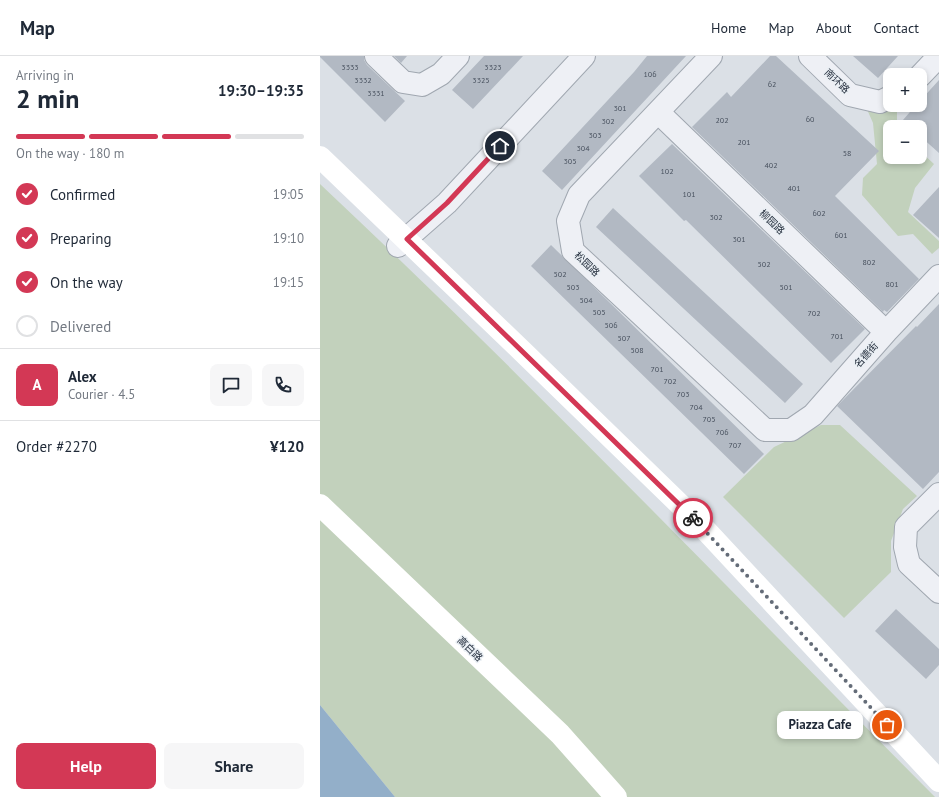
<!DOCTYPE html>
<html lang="en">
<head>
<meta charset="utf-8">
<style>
  body { margin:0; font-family:"PT Sans","Noto Sans SC",sans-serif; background:#f6f6f7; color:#1f2937; height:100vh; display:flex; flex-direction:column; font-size:15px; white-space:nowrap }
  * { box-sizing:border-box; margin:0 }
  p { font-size:13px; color:#747a83 }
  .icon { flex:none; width:22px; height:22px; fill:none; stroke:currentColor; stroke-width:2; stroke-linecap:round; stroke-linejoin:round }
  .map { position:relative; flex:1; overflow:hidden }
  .sheet { display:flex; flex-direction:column; background:#fff; width:320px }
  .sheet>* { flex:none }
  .controls { position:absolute; left:563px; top:12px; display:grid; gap:8px }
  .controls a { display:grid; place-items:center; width:44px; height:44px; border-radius:8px; background:#fff; box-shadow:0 2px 6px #0003; font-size:20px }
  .pin { position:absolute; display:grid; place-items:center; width:34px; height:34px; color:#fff; margin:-17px; border:2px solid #fff; border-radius:50%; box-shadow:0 1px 4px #0007 }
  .courier { position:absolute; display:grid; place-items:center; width:40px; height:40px; margin:-20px; border:3px solid #d33855; border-radius:50%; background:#fff; color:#222; box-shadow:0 1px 5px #0007 }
  .bubble { position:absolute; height:28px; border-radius:8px; background:#fff; box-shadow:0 2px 6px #0003; font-size:13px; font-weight:700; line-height:28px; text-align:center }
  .summary em { font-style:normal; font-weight:700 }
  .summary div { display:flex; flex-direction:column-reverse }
  .summary { display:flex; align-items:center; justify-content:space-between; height:68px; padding:0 16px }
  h1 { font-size:26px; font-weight:700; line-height:30px }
  .bar { display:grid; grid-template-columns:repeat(4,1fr); gap:6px 4px; align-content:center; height:48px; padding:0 16px }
  .bar i { height:5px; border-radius:3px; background:#e0e1e3 }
  .bar .on { background:#d33855 }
  .bar p { grid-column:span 4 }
  .line { display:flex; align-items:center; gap:10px; padding:0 16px; border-top:1px solid #e0e1e3 }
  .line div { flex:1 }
  .round { display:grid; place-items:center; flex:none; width:42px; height:42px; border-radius:8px; background:#f6f6f7 }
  ol { padding:0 16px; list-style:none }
  li { display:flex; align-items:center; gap:12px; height:44px }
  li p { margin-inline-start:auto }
  li .icon { padding:4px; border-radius:50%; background:#d33855; color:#fff; stroke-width:4 }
  li:last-child { color:#747a83 }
  li i { width:22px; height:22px; border:2px solid #e0e1e3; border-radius:50% }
  .cta { display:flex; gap:8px; margin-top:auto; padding:8px 16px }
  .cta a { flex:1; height:46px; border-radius:8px; background:#d33855; color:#fff; font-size:16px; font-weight:700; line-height:46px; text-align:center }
  .cta a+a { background:#f6f6f7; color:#1f2937 }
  header { display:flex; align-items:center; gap:24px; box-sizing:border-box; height:56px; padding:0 20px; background:#fff; border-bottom:1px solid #e0e1e3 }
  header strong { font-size:19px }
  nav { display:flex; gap:22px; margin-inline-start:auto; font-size:14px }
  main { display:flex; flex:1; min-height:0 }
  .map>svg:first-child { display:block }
</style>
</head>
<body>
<header>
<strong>Map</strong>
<nav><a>Home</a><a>Map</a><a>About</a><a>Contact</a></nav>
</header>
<main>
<section class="sheet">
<div class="summary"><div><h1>2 min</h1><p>Arriving in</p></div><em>19:30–19:35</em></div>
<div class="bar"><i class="on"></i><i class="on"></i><i class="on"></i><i></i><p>On the way · 180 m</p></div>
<ol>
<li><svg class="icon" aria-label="check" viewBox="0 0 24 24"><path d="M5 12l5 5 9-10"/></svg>Confirmed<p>19:05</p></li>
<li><svg class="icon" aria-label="check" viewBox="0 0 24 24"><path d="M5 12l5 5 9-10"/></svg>Preparing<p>19:10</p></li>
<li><svg class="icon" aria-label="check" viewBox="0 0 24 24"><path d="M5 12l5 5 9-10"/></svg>On the way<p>19:15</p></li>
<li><i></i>Delivered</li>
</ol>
<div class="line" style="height:72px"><b class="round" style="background:#d33855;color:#fff">A</b><div><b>Alex</b><p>Courier · 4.5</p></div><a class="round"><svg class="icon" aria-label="chat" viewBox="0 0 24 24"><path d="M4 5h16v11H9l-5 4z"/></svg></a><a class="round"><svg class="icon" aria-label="phone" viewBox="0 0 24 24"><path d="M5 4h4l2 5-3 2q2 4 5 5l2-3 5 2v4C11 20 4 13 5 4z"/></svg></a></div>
<div class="line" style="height:52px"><div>Order #2270</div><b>¥120</b></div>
<div class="cta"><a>Help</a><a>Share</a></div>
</section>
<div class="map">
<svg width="619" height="741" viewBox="0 0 619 741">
  <rect width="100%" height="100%" fill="#dbe0e6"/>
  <path fill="#c2d1bc" d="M542,42L577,49V71H570V101H600V95L614,108L595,132L588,156L619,185V192L612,198L593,178L578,180L542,139L543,122L557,108L553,67Z
    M0,128C211,326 411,536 615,741H75L0,649Z
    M501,369H520L597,440L583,453L571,485V516L524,562L403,441L454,391Z"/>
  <path fill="#93afc9" d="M0,649L75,741H0Z"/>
  <path fill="#b2b9c3" d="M0,0H44V4L47,9L85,45L65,66L0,1Z
    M74,0H87L81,7Z
    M164,0H203L153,53L132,34Z
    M327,0H366L242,134L222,115L314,16Z
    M450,0H456L559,95L515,140L599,223L567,256L564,254L563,256L372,71L407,36L411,41Z
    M533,0H578L558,22Z
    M619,24V97L600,80V71H590L583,64L596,49H600V45Z
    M352,88L545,273L511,307L366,164L364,165L319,120Z
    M619,131V182L593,159Z
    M293,152L483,328L465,347L276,171Z
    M231,189L444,398L424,418L211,210Z
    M619,248V416L603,433L517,350L596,270L597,271Z
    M576,553L619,593V609L606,623L555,575Z"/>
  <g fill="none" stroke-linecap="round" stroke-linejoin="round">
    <g stroke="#a0a7b0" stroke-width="24">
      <path id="street" d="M56,0L83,26L102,29L121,18L138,0
        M391,0L259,139L248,165L253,195L445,374H471L493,359L566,276L619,220
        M490,0L530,39L560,46L570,41
        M600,20L619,0
        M338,56L566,276
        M78,190L127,147L264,0
        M619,438L586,471L585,491L589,508L619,536"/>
    </g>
    <use href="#street" stroke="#eef0f5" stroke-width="22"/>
    <path stroke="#fff" stroke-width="22" d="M0,101L203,296L379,467L619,725
      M0,449L240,678L296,741"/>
  </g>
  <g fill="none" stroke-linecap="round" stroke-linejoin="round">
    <path stroke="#646c78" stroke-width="4" stroke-dasharray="0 7.2" d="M373,462L567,669"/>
    <path stroke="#d33855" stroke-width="5" d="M180,90L127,147L87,183L373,462"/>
  </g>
  <g text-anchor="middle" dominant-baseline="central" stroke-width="3" stroke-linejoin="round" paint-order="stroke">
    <g font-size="8" fill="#48515e">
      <text x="30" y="11">3333</text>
      <text x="173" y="11">3323</text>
      <text x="330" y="18">106</text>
      <text x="43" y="24">3332</text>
      <text x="161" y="24">3325</text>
      <text x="452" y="28">62</text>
      <text x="56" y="37">3331</text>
      <text x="300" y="52">301</text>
      <text x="490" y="63">60</text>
      <text x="402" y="64">202</text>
      <text x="288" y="65">302</text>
      <text x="275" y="79">303</text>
      <text x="424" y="86">201</text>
      <text x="263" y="92">304</text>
      <text x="527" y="97">58</text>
      <text x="250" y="105">305</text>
      <text x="451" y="109">402</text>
      <text x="347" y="115">102</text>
      <text x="474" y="132">401</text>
      <text x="369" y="138">101</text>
      <text x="499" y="157">602</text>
      <text x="396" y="161">302</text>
      <text x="521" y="179">601</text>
      <text x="419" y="183">301</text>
      <text x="549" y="206">802</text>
      <text x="444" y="208">502</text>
      <text x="240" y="218">502</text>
      <text x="572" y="228">801</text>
      <text x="253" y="231">503</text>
      <text x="466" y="231">501</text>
      <text x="266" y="244">504</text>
      <text x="279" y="256">505</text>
      <text x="494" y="257">702</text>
      <text x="291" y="269">506</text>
      <text x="517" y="280">701</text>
      <text x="304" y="282">507</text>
      <text x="317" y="294">508</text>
      <text x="337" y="313">701</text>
      <text x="350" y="325">702</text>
      <text x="363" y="338">703</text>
      <text x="376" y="351">704</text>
      <text x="389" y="363">705</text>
      <text x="402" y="376">706</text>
      <text x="415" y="389">707</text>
    </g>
    <g font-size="10" fill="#242e3d" stroke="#eaeff4">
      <text transform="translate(517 25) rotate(43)">南环路</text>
      <text transform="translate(452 166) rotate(44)">柳园路</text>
      <text transform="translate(267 208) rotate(44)">松园路</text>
      <text transform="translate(546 299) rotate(-49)">名德街</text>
      <text transform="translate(150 593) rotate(44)">高白路</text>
    </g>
  </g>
</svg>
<div class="controls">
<a>+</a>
<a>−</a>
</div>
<div class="pin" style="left:567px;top:669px;background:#ea580c"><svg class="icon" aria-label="bag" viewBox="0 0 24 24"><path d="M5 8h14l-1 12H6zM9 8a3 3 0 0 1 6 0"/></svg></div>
<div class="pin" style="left:180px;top:90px;background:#1f2937"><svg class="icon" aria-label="home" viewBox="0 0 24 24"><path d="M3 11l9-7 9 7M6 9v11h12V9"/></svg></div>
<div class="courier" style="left:373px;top:462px"><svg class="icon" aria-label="bike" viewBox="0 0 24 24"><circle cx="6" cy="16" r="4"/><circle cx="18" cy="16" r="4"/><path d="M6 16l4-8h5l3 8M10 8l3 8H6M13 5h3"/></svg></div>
<div class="bubble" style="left:457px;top:655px;width:86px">Piazza Cafe</div>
</div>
</main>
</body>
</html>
